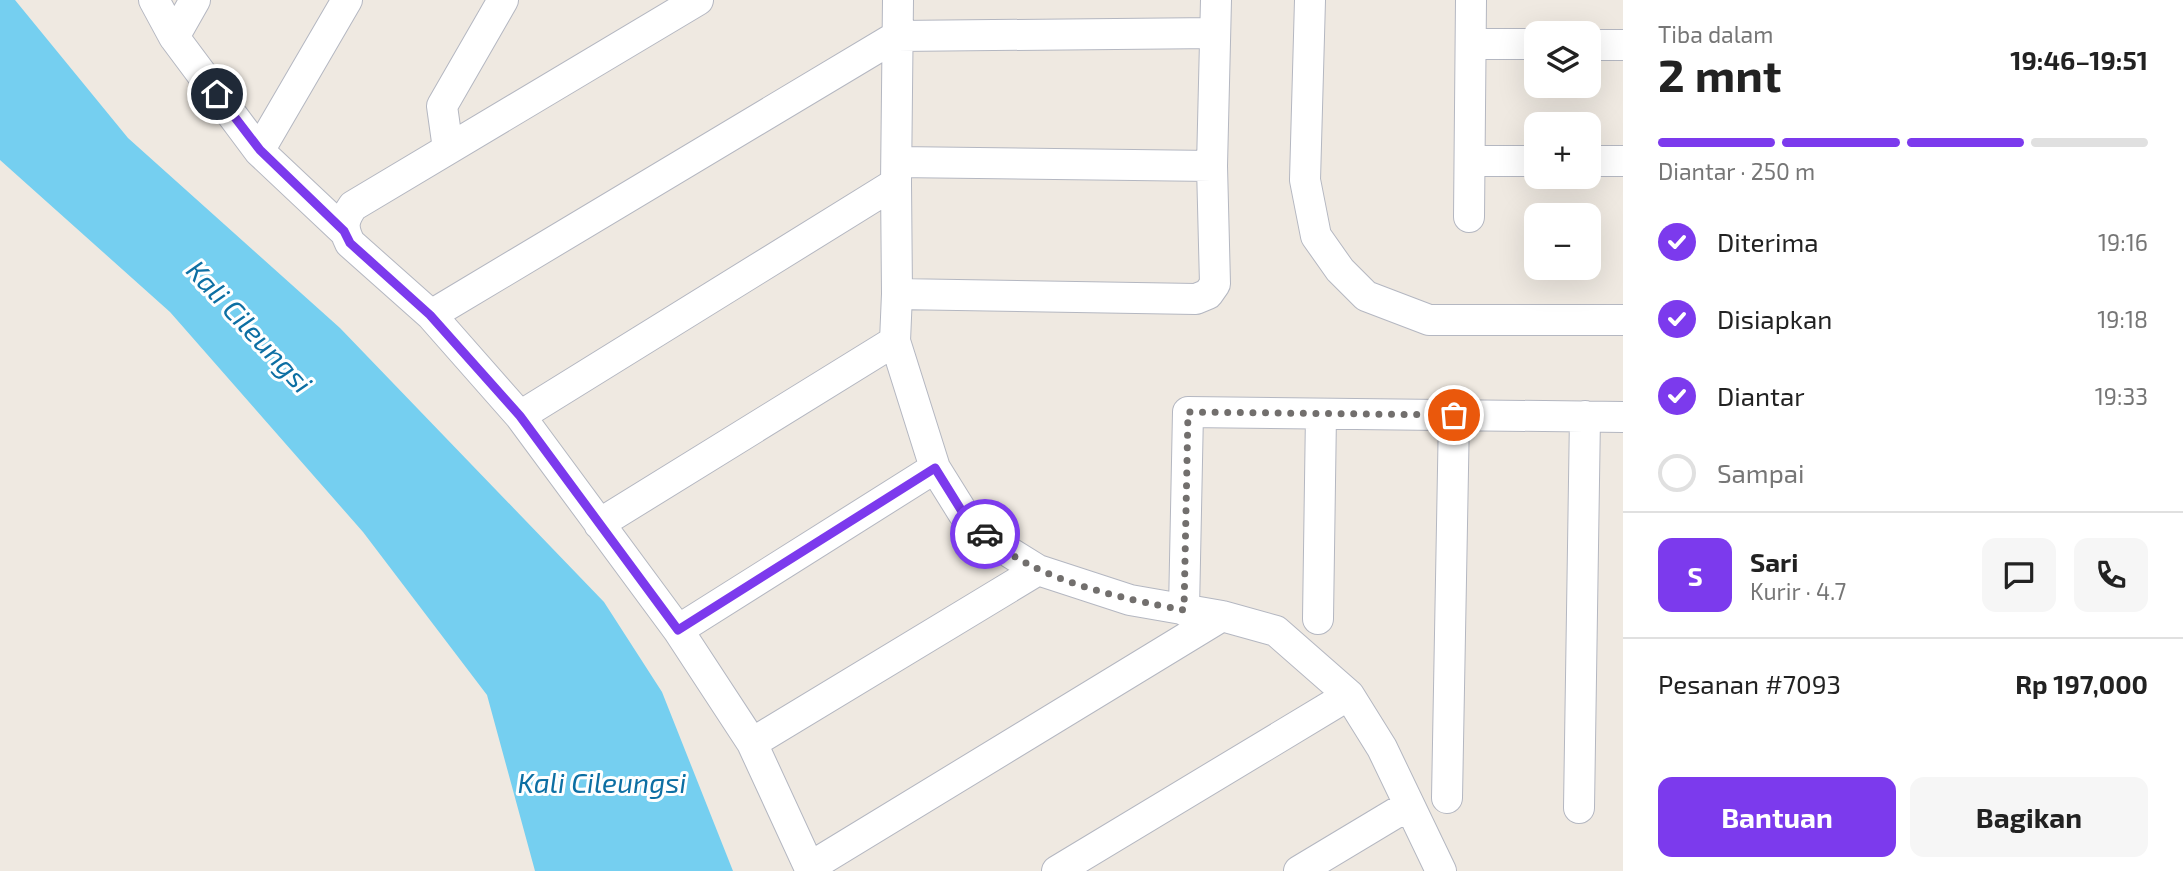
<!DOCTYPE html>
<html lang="id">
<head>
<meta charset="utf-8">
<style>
  body { margin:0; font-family:"Exo 2",sans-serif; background:#f6f6f6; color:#222; height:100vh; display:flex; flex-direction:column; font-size:26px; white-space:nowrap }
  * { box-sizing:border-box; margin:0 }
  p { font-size:23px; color:#767676 }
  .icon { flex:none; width:38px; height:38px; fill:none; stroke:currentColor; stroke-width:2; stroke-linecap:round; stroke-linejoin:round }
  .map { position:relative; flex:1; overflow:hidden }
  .sheet { display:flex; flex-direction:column; background:#fff; width:560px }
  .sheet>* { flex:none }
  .buttons { position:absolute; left:1524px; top:21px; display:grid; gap:14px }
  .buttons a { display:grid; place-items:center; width:77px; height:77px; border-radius:14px; background:#fff; box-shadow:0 7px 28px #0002; font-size:35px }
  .pin { position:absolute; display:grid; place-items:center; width:60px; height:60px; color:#fff; margin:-30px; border:4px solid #fff; border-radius:50%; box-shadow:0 2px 7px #0007 }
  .courier { position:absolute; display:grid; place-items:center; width:70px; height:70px; margin:-35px; border:5px solid #7c3aed; border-radius:50%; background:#fff; color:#222; box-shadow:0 2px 9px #0007 }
  .headline em { font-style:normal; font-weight:700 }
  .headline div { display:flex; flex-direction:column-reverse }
  .headline { display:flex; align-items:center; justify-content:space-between; height:119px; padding:0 35px }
  h1 { font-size:46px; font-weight:700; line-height:52px }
  .bar { display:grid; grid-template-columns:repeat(4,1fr); gap:10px 7px; align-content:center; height:84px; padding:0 35px }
  .bar i { height:9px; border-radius:5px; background:#e0e0e0 }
  .bar .active { background:#7c3aed }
  .bar p { grid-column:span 4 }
  .line { display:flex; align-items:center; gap:18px; padding:0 35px; border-top:2px solid #e0e0e0 }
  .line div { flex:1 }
  .round { display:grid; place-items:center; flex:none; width:74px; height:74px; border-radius:14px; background:#f6f6f6 }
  ol { padding:0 35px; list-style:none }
  li { display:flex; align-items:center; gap:21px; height:77px }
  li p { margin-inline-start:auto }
  li .icon { padding:7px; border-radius:50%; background:#7c3aed; color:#fff; stroke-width:4 }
  li:last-child { color:#767676 }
  li i { width:38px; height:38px; border:4px solid #e0e0e0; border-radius:50% }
  .primary-button { display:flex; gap:14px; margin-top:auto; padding:14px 35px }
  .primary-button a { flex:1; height:80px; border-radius:14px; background:#7c3aed; color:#fff; font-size:28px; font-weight:700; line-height:80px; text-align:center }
  .primary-button a+a { background:#f6f6f6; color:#222 }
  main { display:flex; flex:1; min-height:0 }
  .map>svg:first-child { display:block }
</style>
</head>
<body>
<main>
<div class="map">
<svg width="1623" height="871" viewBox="0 0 1623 871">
  <rect width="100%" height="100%" fill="#efe9e1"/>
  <path fill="#75cff0" d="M0,0H15L128,138L340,328L604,602L662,692L733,871H535L487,695L363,532L170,312L0,160Z"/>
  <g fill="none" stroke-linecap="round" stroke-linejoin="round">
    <g stroke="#b4b7c1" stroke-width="32">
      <path id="minor" d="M154,0L174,37
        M195,0L174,37L259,151L344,231
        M1310,0L1305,180L1316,236L1340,270L1366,296L1429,320H1623
        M1471,44H1536
        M1589,45H1623
        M448,149L442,106L503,0
        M259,151L347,0
        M1470,161H1536
        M1589,161H1623
        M897,162L1212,166
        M1469,217L1471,0
        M897,294L1196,299L1208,294L1215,284L1212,166L1216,0
        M431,315L897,36L1215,33
        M520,416L896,183
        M935,468L963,513L993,542L1038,570L1130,600L1222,616L1276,631L1349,695L1382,748L1441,871
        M599,524L895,341
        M1184,610L1188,412L1623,417
        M1318,619L1321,414
        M678,630L520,416L431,315L350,243C342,227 343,220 353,206L698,0
        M752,743L1038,570
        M1447,798L1454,415
        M1579,808L1585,416
        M810,867L1222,616
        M811,871L752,743L678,630L935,468L895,341L897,294L896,183L898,0
        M1057,871L1349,695
        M1299,871L1409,805"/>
    </g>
    <use href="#minor" stroke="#fff" stroke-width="30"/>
  </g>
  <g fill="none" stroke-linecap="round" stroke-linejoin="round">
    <path stroke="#726f6d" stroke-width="7" stroke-dasharray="0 12.6" d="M985,534C1030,579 1123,599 1184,610L1188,412L1454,415"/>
    <path stroke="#7c3aed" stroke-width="9" d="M217,94L260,150L344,231L350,243L430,315L520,416L678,630L935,468L963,513L985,534"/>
  </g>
  <g text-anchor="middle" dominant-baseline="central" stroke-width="6" stroke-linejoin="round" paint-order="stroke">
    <g font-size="28" font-style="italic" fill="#0d6fa3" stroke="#fff">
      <text transform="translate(250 326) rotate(47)">Kali Cileungsi</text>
      <text x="602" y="782">Kali Cileungsi</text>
    </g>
  </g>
</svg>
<div class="buttons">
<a><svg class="icon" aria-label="layers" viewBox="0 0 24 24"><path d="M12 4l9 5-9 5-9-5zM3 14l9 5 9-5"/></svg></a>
<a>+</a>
<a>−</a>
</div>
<div class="pin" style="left:1454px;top:415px;background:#ea580c"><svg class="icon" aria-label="bag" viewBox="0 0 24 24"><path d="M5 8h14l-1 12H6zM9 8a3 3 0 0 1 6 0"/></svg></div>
<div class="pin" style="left:217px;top:94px;background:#1f2937"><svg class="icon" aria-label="home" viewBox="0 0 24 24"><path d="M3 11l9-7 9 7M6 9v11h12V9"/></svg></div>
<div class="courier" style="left:985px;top:534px"><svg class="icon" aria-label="car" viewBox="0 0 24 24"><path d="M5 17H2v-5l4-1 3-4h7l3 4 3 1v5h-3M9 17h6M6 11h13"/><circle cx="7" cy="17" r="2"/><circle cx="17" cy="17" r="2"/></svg></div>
</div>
<section class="sheet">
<div class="headline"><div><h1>2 mnt</h1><p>Tiba dalam</p></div><em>19:46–19:51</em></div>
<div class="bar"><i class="active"></i><i class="active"></i><i class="active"></i><i></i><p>Diantar · 250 m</p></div>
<ol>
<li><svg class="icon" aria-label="check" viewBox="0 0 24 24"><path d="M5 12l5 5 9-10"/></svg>Diterima<p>19:16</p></li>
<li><svg class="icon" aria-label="check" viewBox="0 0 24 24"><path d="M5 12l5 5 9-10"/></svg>Disiapkan<p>19:18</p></li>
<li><svg class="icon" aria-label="check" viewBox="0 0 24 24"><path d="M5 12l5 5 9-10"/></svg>Diantar<p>19:33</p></li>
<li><i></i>Sampai</li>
</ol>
<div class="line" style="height:126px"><b class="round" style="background:#7c3aed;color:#fff">S</b><div><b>Sari</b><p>Kurir · 4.7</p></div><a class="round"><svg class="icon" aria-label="chat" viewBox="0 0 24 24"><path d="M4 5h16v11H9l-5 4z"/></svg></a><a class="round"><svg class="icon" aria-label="phone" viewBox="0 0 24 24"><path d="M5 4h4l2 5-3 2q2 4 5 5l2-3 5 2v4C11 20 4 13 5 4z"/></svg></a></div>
<div class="line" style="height:91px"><div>Pesanan #7093</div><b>Rp 197,000</b></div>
<div class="primary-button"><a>Bantuan</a><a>Bagikan</a></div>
</section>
</main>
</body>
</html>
